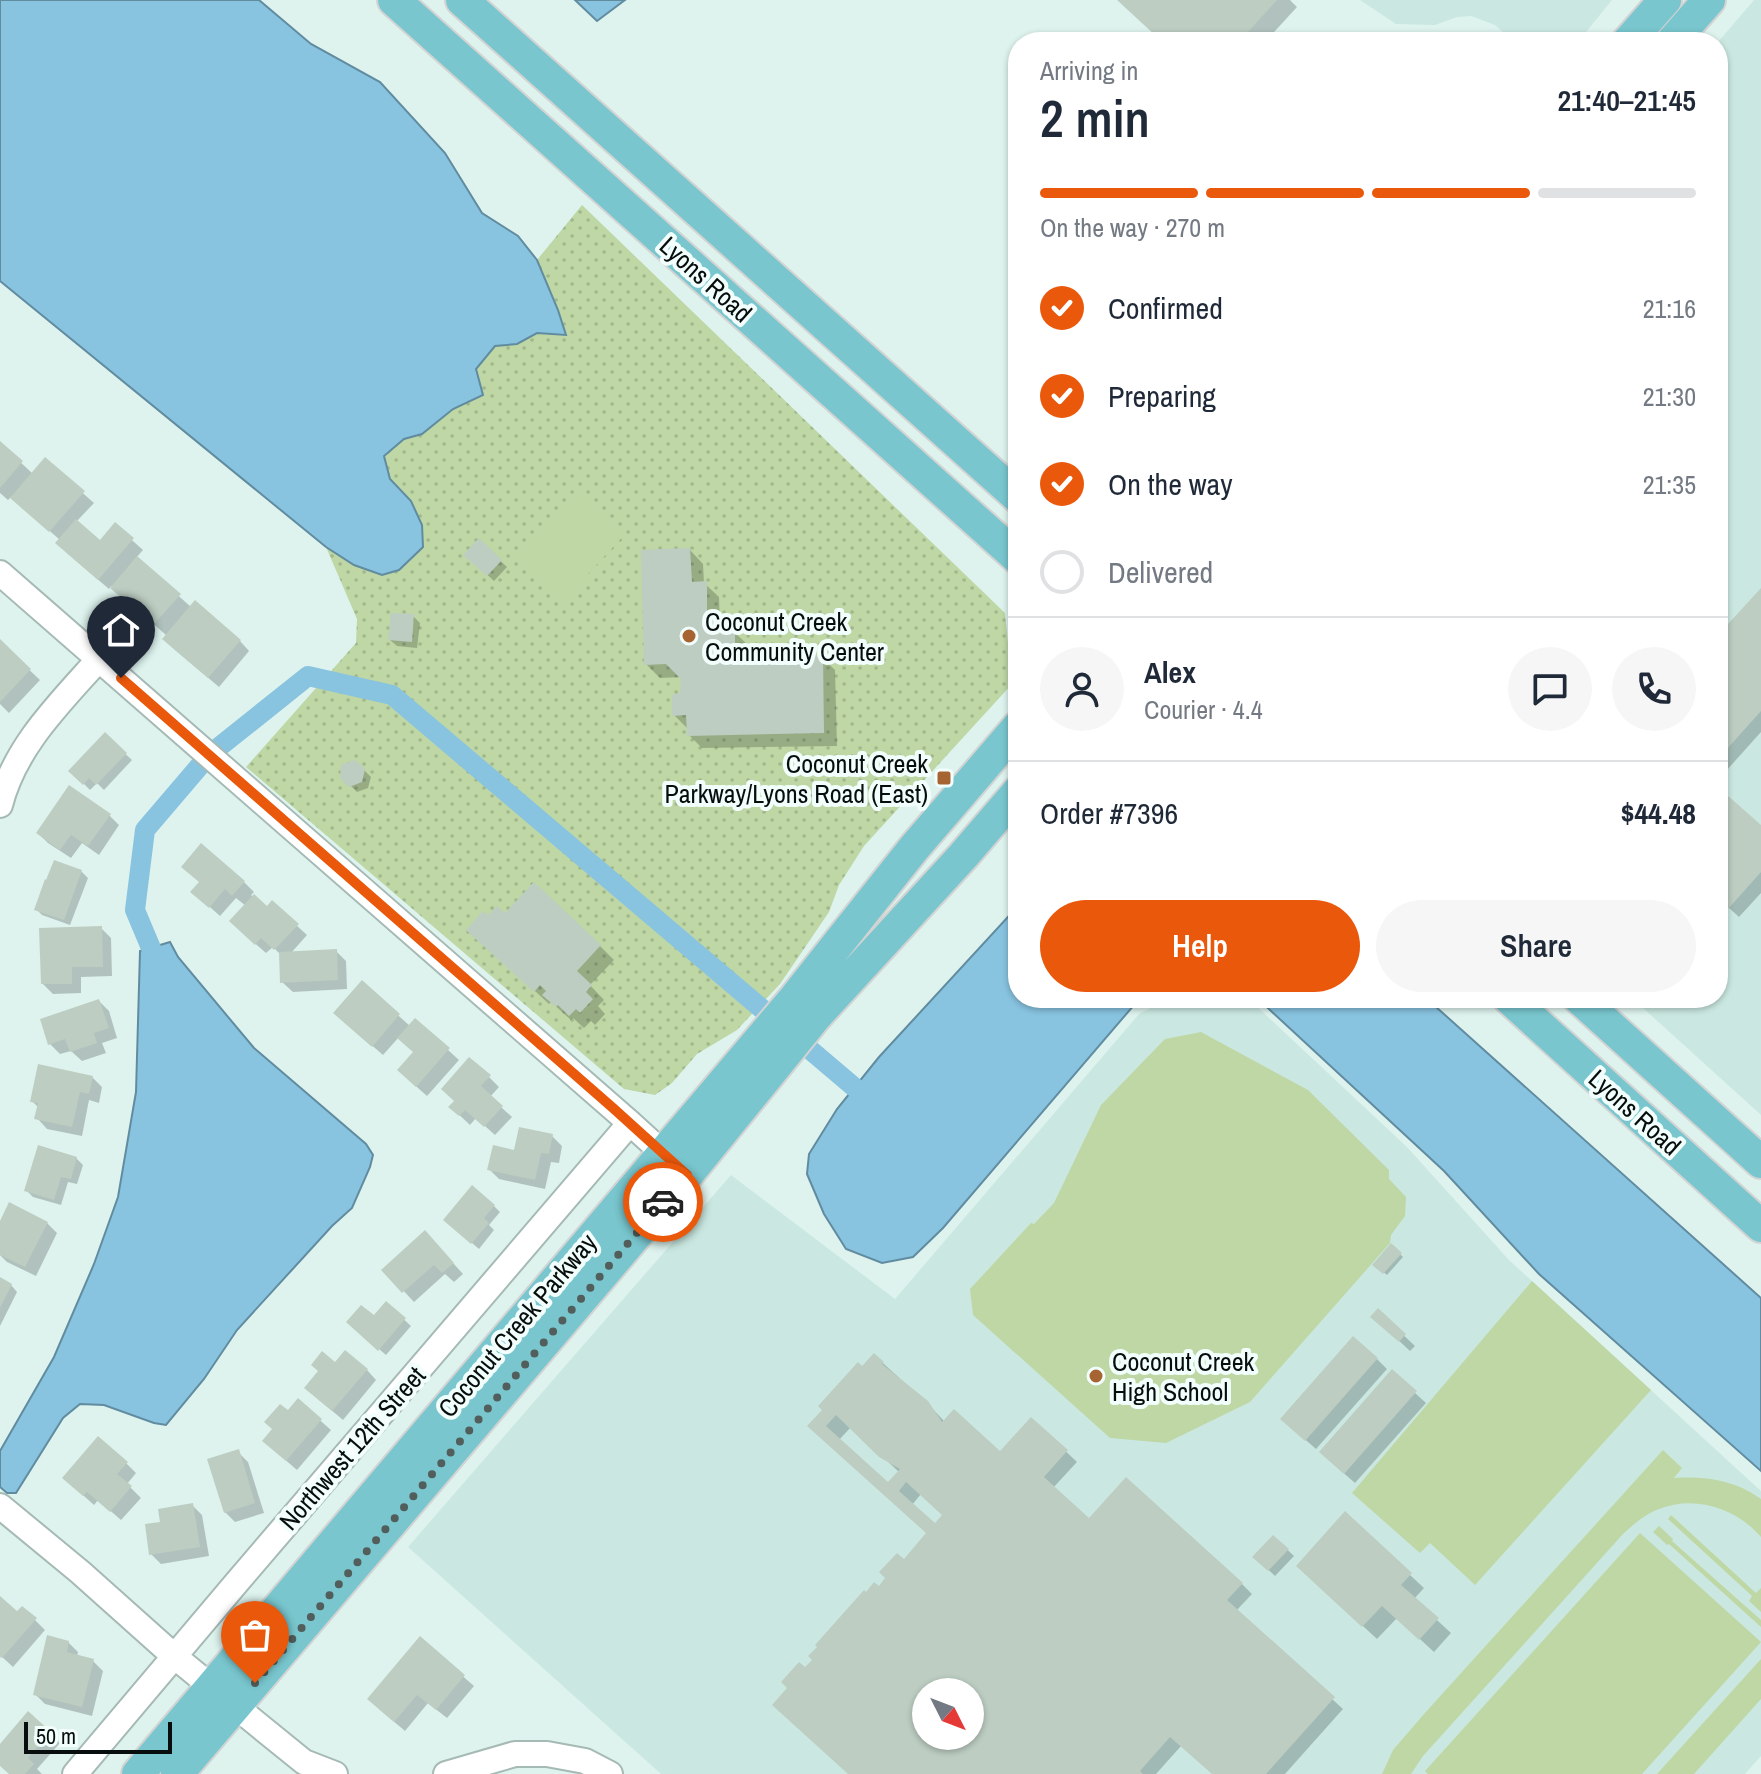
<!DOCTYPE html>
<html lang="en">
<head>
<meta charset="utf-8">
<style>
  body { margin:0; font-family:"Archivo Narrow",sans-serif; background:#f6f6f7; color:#1f2937; height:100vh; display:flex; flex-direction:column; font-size:30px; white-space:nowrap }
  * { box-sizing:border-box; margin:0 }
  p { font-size:26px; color:#747a83 }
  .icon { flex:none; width:44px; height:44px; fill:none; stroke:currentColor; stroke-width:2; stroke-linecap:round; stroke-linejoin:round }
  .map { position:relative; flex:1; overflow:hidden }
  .side { position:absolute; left:1008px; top:32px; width:720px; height:976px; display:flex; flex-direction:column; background:#fff; border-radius:32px; box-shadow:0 2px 6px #0004 }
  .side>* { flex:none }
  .needle { width:52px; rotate:132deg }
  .tools { position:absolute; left:912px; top:1678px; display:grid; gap:16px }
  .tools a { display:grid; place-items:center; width:72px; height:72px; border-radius:50%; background:#fff; box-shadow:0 2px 6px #0004; font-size:40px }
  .scale { position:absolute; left:24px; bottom:20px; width:148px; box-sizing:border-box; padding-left:8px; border:4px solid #060d0c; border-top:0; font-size:22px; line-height:28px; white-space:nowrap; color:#060d0c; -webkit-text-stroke:6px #f2fefb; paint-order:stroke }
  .pin { position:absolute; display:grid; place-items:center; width:68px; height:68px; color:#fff; margin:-82px -34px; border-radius:50% 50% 50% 0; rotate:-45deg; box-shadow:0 0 8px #0007 }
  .pin .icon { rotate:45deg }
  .courier { position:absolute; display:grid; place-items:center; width:80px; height:80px; margin:-40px; border:6px solid #ea580c; border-radius:50%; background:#fff; color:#222; box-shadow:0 2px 10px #0007 }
  .overview em { font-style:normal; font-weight:600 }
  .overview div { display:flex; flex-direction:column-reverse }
  .overview { display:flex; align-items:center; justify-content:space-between; height:136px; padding:0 32px }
  h1 { font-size:52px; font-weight:600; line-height:60px }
  .bar { display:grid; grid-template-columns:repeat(4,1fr); gap:12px 8px; align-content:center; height:96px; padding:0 32px }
  .bar i { height:10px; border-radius:6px; background:#e0e1e3 }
  .bar .selected { background:#ea580c }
  .bar p { grid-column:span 4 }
  .line { display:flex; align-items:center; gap:20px; padding:0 32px; border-top:2px solid #e0e1e3 }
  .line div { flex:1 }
  .round { display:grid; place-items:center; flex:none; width:84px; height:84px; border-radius:42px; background:#f6f6f7 }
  ol { padding:0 32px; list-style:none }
  li { display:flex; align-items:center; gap:24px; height:88px }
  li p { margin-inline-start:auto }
  li .icon { padding:8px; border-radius:50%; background:#ea580c; color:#fff; stroke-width:4 }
  li:last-child { color:#747a83 }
  li i { width:44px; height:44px; border:4px solid #e0e1e3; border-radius:50% }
  .action { display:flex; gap:16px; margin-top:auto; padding:16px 32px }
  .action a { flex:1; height:92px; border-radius:48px; background:#ea580c; color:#fff; font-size:32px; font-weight:600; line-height:92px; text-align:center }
  .action a+a { background:#f6f6f7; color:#1f2937 }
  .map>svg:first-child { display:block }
</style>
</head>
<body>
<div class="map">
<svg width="1761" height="1774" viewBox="0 0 1761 1774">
  <defs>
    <pattern id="park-dots" width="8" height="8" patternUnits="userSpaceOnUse" patternTransform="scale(2)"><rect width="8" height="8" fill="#bed7a5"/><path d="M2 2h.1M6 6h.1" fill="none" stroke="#a2b78d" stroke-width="1.8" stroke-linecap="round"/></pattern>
  </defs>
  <rect width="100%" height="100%" fill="#def3ee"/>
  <path fill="#cae8e1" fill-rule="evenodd" d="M1360,0H1612L1578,42H1514L1495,25L1471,16L1457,17L1435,25L1396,24Z
    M1754,0H1761V1115L1632,998H1718V42Z
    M1170,998H1244L1252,1002L1407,1147L1509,1260L1761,1491V1756L1745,1774H661L408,1547L731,1175L895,1299L1139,1014ZM926,1692H970V1736H926Z"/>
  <path fill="url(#park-dots)" d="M582,205L1005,613L1012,684L864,846L839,885L829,912L780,984L737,1030L697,1054L672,1083L655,1095L624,1089L246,767L356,643L357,619L326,547L354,565L423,547L422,525L411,501L390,479L384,456L404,439L422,434L453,409L482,395L476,369L495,346L517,344L537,333L566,335L558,310L537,260Z"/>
  <path fill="#bed7a5" d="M580,491L626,533L564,600L519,558Z
    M1201,1032L1308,1090L1389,1170V1179L1406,1197L1405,1216L1391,1235L1390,1243L1250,1402L1166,1443L1110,1438L973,1315L970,1289L1031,1223L1034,1224L1054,1203L1101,1105L1165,1039Z
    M1532,1281L1651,1390L1475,1585L1430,1543L1420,1553L1352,1493Z
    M1663,1450L1682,1468L1674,1478C1705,1476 1735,1480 1761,1499V1537C1736,1508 1695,1495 1659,1509C1645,1514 1634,1524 1623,1534L1423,1756L1411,1774H1382L1393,1750L1424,1714Z
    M1671,1515L1756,1593L1761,1588V1612L1749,1601L1752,1596L1668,1519Z
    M1659,1526L1673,1539L1672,1541L1761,1620V1627L1669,1544L1667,1545L1653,1532Z
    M1640,1533L1761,1642L1642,1774H1428L1425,1771Z
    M1761,1659V1699L1694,1774H1657Z"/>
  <path fill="#88c3e0" stroke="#618ca0" stroke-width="2" d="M0,0H259L311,44L380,82L445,153L482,213L518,236L537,260L558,310L566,335L537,333L517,344L495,346L476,369L483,395L453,409L422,434L404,439L384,456L390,479L411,501L422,525L423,547L399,570L382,575L354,565L326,547L0,281Z
    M575,0H625L597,21Z
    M1018,906V998H1149L1134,1005L943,1228L913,1257L882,1263L846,1249L824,1214L807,1174L809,1154L837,1109L879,1057Z
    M170,942L178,957L254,1048L366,1144L373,1155L370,1167L352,1208L332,1226L237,1330L204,1379L166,1425L154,1423L104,1405L80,1404L63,1418L16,1493H7L0,1487V1451L54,1357L94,1264L118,1197L136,1092L140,951Z
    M1257,998H1426L1761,1298V1471L1539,1274L1444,1171Z"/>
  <path fill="#0003" fill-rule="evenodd" d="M1120,0H1290L1297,7L1265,42H1166Z
    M0,443L33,474L45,460L94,503L76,522L100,543L115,525L143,550L136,558L191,607L240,641L249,651L219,687L174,649L167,636L111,586L109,589L67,553L60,540L11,497L8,500L0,493Z
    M479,541L507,567L494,581L466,555Z
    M690,550L703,564L704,583L719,597L720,627L725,632H734L748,645H782L794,657H822L835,670L837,746L702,748L689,735L688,729L674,715L681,694L682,677L660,678L646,664Z
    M1761,591V732L1718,780V638Z
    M413,616L420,623L417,648L397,646L390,640Z
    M0,642L40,680L9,713L0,704Z
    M105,735L132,760L104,790L97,783L90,790L71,771Z
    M364,770L371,777L368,788L357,792L342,777Z
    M1718,789L1761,828V893L1739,917L1718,898Z
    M109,815L119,825L99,855L82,843L71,858L48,843L38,833Z
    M81,871L88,878L70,925L42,915L36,909Z
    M244,882L254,892L251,895L267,909L272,903L307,935L291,953L336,951L346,961L347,989L293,992L282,982L281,955L273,947L266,953L241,931L246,906L236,898L220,916L193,892Z
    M506,916L600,946L614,960L590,985L604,1000L598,1006L605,1014L595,1025L591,1021L584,1028L573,1018L571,1020L551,1002L549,1004L483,943L489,918Z
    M101,928L111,938L112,976L81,977V993L53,994L42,983Z
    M362,983L410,1026L415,1020L459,1060L427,1096L409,1080L415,1052L399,1037L383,1055L346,1023Z
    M99,1001L109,1011L117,1038L102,1043L106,1053L82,1061L71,1051L60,1054L50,1044L42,1021Z
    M92,1077L102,1087L99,1103L89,1100L82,1136L47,1129L37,1118L39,1108L32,1101Z
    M489,1077L499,1087L490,1097L512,1117L495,1135L476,1118L470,1125L451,1107Z
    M552,1136L562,1146L559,1163L551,1162L545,1189L499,1179L489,1169L516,1152Z
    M76,1158L83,1165L77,1184L68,1182L61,1205L33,1197L27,1191Z
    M494,1206L500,1212L489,1225L494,1230L479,1249L452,1226Z
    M47,1223L57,1233L36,1276L7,1262L0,1255V1225Z
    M435,1243L463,1274L454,1282L445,1274L414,1302L384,1270Z
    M1392,1246L1403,1257L1387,1275L1375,1265Z
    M0,1280L11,1285L17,1292L0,1326Z
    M386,1303L411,1326L386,1355L354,1328L374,1318Z
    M1378,1311L1415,1346L1410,1351L1383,1326Z
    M874,1355L927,1403L945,1422L1001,1454L1032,1419L1077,1462L1053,1488L1089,1520L1242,1584L1252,1594L1236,1611L1343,1709L1285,1774H1213L1182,1745L1156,1774H850L806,1670L929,1533L810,1426ZM851,1427L900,1473L895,1490L839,1440ZM921,1494L945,1516L935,1526L912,1505ZM926,1692H970V1736H926Z
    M1377,1359L1387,1369L1316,1449L1292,1428Z
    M367,1370L376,1380L343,1420L317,1398Z
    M1392,1372L1426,1403L1355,1483L1331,1462Z
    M298,1401L331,1430L297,1470L275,1451V1430Z
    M238,1452L248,1462L264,1513L235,1522L225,1512Z
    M126,1463L136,1473L127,1484L141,1498L121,1520L98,1500L94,1505L74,1487Z
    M192,1505L202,1515L209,1556L161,1564L151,1554L162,1524Z
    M1274,1537L1294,1556L1275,1576L1255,1557Z
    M1410,1575L1424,1588L1414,1599L1451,1633L1434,1652L1397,1618L1377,1639L1312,1579Z
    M0,1598L18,1614L35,1620L45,1630L13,1667L0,1655Z
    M420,1639L474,1686L447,1718L428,1703L405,1731L379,1709Z
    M68,1642L78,1652L77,1657L93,1661L103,1671L92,1716L45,1704L35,1694Z
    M50,1733L60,1743L37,1769L42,1774H11L0,1765V1747Z"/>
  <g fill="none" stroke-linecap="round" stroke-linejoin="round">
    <path stroke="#88c3e0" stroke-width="20" d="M161,972L135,910L145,830L209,755L308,676L392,695L874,1104"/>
  </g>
  <path fill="#bdcdc2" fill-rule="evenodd" d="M1117,0H1277L1239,42H1167L1158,34L1156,36Z
    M0,441L23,461L0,488Z
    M45,457L85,491L49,532L10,498Z
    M76,519L100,540L115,522L134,538L98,580L55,543Z
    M479,538L502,560L487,576L463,555Z
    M690,548L692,582L707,581V612L725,630H735V644L783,643V656L823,655L824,733L687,736L686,715L672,716V695L680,693L681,679L666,664L644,665L641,550Z
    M137,556L181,594L153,625L110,588Z
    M1761,588V711L1718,759V635Z
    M195,600L241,640L208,678L162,639Z
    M391,613L414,614L412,642L388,640Z
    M0,639L31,669L0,702Z
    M105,732L127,753L96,785L89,778L83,785L68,771Z
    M355,760L365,769L362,782L349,787L340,778L341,765Z
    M69,785L111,814L88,846L71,835L60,850L36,833Z
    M1718,787L1761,825V872L1728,909L1718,900Z
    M201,843L245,881L232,896L225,889L209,908L190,892L199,882L181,867Z
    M54,860L82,870L64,920L34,910L45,879L46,880Z
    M534,882L601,945L577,971L592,985L586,992L593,999L580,1013L576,1009L569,1016L558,1005L556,1007L542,995L546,991L540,985L534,992L466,930L483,911L488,915L497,906L505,913Z
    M254,894L267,906L272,900L299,924L274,950L261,938L255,945L229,921Z
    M102,926L103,967H72V984H41L39,928Z
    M337,949L338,980L280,983L279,952Z
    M362,980L400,1014L372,1047L333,1013Z
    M99,999L109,1028L94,1033L97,1043L70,1052L65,1039L48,1045L40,1019Z
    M415,1018L450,1048L416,1087L397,1070L413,1052L397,1038Z
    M469,1057L491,1075L481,1086L503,1106L484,1127L465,1110L459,1116L448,1107L454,1101L441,1089Z
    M38,1064L93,1076L89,1094L80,1092L72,1127L34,1119L38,1103L30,1102Z
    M519,1127L553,1134L549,1154L541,1153L535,1180L487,1170L493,1145L514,1150Z
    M38,1145L77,1157L71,1179L61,1177L54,1200L24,1191Z
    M472,1185L495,1205L484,1218L489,1223L471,1244L443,1220Z
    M9,1202L48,1222L25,1267L0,1255V1221Z
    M425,1230L454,1263L442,1273L434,1265L402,1293L381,1270Z
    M1391,1243L1402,1253L1383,1274L1372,1265Z
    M0,1277L12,1284L0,1308Z
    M386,1301L406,1318L378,1351L346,1322L361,1305L374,1315Z
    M1378,1308L1406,1334L1399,1342L1370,1317Z
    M1353,1336L1378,1358L1305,1441L1280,1419Z
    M345,1350L368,1369L332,1411L304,1388L318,1371L311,1365L322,1351L335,1362Z
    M874,1353L884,1362L882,1364L928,1401L942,1422L954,1409L1000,1451L1031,1417L1068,1450L1044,1477L1089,1518L1126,1477L1243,1583L1227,1600L1335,1697L1266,1774H1212L1170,1737L1140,1771L1143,1774H848L772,1705L787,1688L781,1682L799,1662L805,1667L812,1660L808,1656L817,1647L815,1645L864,1590L866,1592L874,1582L879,1586L885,1578L879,1572L897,1553L904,1559L926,1533L807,1426L822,1410L818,1406L858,1362L862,1366ZM836,1415L879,1457L900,1469L888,1482L826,1426ZM906,1482L942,1515L935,1523L899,1491ZM926,1692H970V1736H926Z
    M1392,1369L1417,1391L1344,1474L1319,1452Z
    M298,1398L322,1419L286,1461L262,1441L272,1429L264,1422L280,1404L288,1410Z
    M98,1436L128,1462L117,1474L132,1486L110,1512L87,1492L83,1496L62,1478Z
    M239,1449L255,1503L224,1513L207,1459Z
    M193,1503L200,1547L149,1555L145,1524L160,1522L158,1509Z
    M1345,1511L1412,1573L1401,1585L1439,1618L1419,1640L1382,1606L1362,1627L1296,1566Z
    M1273,1535L1289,1549L1268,1571L1252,1557Z
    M0,1596L17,1611L22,1606L37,1618L2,1658L0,1657Z
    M47,1635L69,1641L67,1652L94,1659L82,1707L33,1695Z
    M420,1636L465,1675L436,1710L417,1695L394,1722L367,1699Z
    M28,1711L51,1732L28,1758L34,1764L25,1774H9L0,1766V1744Z"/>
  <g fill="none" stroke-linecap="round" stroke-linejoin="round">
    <g stroke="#a6bab5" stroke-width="28">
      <path id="minor" d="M0,573L630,1123L675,1164
        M0,805C15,746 60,703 99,659
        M0,1506L80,1572L174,1656L235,1706L304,1762L335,1774
        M75,1774L238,1581L630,1123
        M446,1774L515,1754H547L585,1761L610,1774"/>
    </g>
    <g stroke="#d2d3d3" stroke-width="36">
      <path id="major" d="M394,0L1018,558
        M462,0L1018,497
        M1628,42L1665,0
        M1672,42L1709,0
        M1509,998L1761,1226
        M1579,998L1761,1162
        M138,1774L795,998L914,848L1018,727
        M177,1774L687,1175L816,1016L963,856L1018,792"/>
    </g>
    <use href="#minor" stroke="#fff" stroke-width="24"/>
    <use href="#major" stroke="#79c6ce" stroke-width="32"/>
  </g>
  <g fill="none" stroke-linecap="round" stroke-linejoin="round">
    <path stroke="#525e5b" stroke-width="8" stroke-dasharray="0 14.4" d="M255,1683L663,1202"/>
    <path stroke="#ea580c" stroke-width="10" d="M121,678L613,1108L687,1175L663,1202"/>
  </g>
  <g fill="#a76433" stroke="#f2fefb" stroke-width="3">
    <circle cx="689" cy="636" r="8"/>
    <rect x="936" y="770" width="16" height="16" rx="4"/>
    <circle cx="1096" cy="1376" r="8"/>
  </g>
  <g text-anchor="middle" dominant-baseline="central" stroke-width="8" stroke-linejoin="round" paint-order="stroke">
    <g font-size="26" fill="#060d0c" stroke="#f2fefb">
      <text transform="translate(706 279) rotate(42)">Lyons Road</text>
      <text transform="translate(1635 1112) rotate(42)">Lyons Road</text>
      <text transform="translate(517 1325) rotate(-50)">Coconut Creek Parkway</text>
      <text transform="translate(352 1448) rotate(-49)">Northwest 12th Street</text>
    </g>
    <g font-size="26" fill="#060d0c" stroke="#f2fefb" text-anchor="start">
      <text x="705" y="621">Coconut Creek<tspan x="705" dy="30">Community Center</tspan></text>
      <text x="928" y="763" text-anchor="end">Coconut Creek<tspan x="928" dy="30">Parkway/Lyons Road (East)</tspan></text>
      <text x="1112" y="1361">Coconut Creek<tspan x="1112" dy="30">High School</tspan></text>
    </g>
  </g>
</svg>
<div class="tools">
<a><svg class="needle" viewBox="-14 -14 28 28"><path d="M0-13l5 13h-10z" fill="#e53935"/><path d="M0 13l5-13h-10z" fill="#747a83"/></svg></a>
</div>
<div class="scale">50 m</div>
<div class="pin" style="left:255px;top:1683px;background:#ea580c"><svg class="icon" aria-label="bag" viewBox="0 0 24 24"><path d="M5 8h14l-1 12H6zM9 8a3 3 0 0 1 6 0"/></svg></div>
<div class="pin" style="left:121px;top:678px;background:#1f2937"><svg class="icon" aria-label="home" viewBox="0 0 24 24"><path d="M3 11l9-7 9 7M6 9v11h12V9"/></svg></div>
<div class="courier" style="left:663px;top:1202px"><svg class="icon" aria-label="car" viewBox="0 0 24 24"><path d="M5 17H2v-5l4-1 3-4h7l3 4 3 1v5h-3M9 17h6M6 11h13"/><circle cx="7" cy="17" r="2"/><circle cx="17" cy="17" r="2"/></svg></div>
<section class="side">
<div class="overview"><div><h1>2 min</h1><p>Arriving in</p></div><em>21:40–21:45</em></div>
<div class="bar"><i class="selected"></i><i class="selected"></i><i class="selected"></i><i></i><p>On the way · 270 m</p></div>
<ol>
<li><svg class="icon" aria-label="check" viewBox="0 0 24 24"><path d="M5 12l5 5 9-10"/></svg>Confirmed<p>21:16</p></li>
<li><svg class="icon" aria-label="check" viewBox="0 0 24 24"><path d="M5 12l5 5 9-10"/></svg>Preparing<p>21:30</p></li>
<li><svg class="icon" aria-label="check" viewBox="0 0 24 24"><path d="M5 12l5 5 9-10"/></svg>On the way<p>21:35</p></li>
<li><i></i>Delivered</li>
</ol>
<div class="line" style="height:144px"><a class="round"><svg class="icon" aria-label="person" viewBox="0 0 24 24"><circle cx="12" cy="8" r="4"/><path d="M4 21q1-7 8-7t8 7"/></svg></a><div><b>Alex</b><p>Courier · 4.4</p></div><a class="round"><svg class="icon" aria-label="chat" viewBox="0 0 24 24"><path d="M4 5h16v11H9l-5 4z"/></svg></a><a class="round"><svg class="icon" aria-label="phone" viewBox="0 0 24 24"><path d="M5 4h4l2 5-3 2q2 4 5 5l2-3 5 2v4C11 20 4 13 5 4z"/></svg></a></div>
<div class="line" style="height:104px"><div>Order #7396</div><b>$44.48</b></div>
<div class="action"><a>Help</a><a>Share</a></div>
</section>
</div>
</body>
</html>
